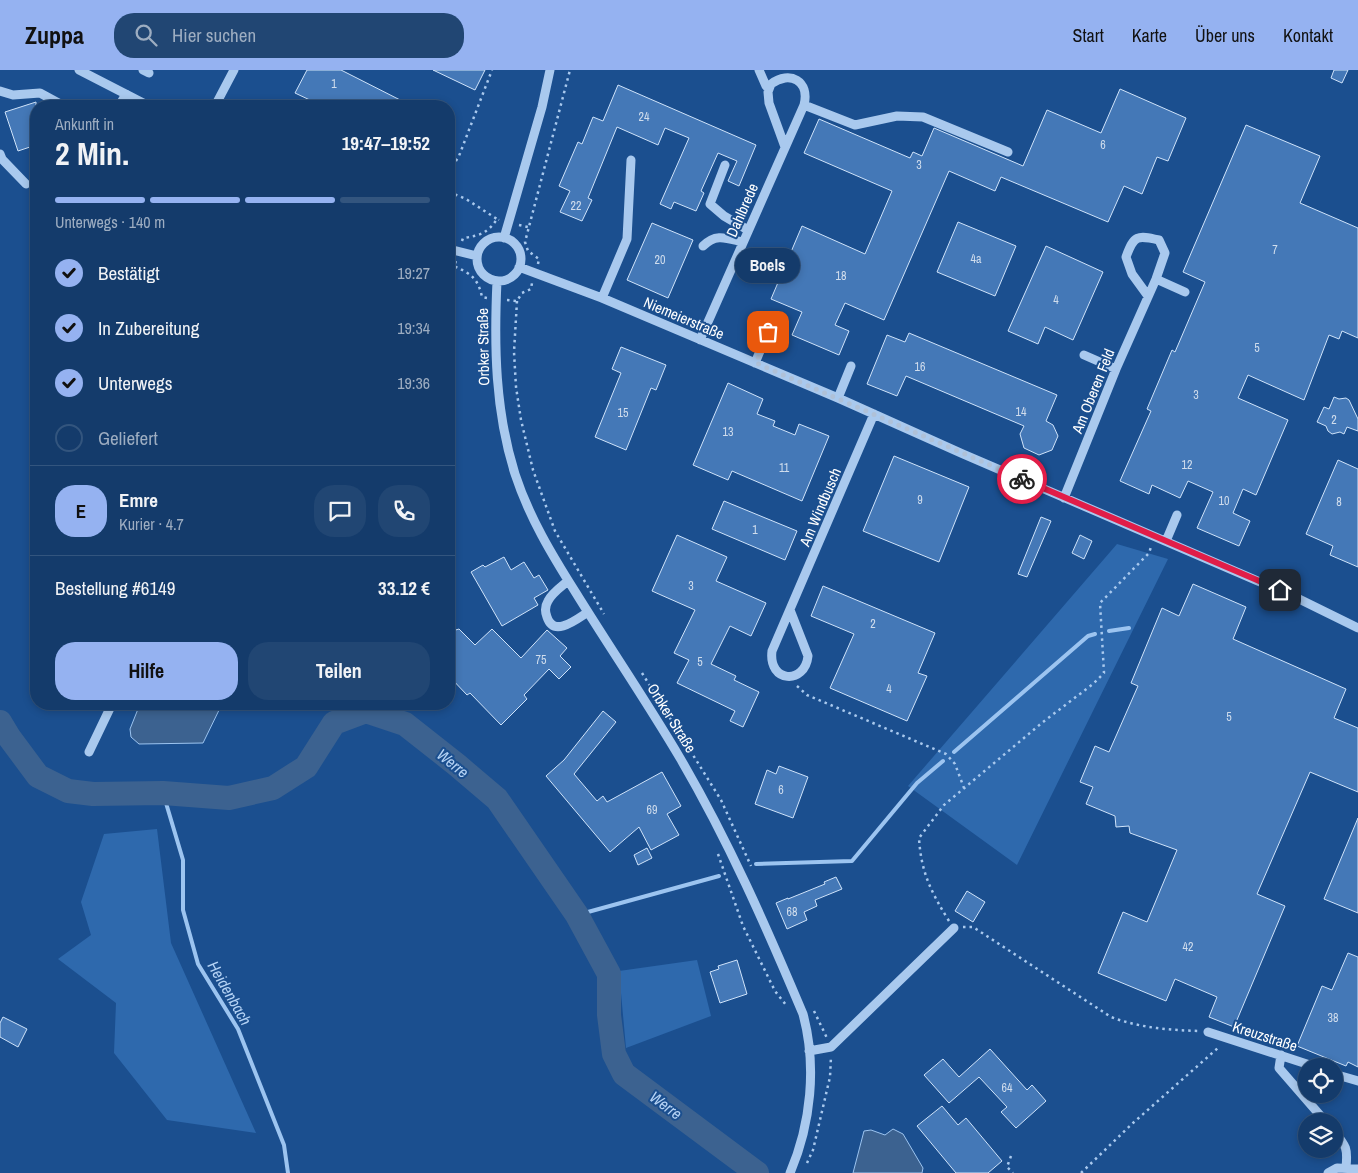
<!DOCTYPE html>
<html lang="de">
<head>
<meta charset="utf-8">
<style>
  body { margin:0; font-family:"Archivo Narrow",sans-serif; background:#214673; color:#f1f3f6; height:100vh; display:flex; flex-direction:column; font-size:19px; white-space:nowrap }
  * { box-sizing:border-box; margin:0 }
  p { font-size:16px; color:#9dadc1 }
  .icon { flex:none; width:28px; height:28px; fill:none; stroke:currentColor; stroke-width:2; stroke-linecap:round; stroke-linejoin:round }
  .map { position:relative; flex:1; overflow:hidden }
  .side { position:absolute; left:30px; top:30px; width:425px; height:610px; display:flex; flex-direction:column; background:#143b6b; border-radius:20px; box-shadow:0 2px 8px #0003,0 0 0 1px #33557e }
  .side>* { flex:none }
  .tools { position:absolute; left:1298px; top:988px; display:grid; gap:10px }
  .tools a { display:grid; place-items:center; width:45px; height:45px; border-radius:50%; background:#143b6b; box-shadow:0 2px 8px #0003,0 0 0 1px #33557e; font-size:25px }
  .pin { position:absolute; display:grid; place-items:center; width:42px; height:42px; color:#fff; margin:-21px; border-radius:10px; box-shadow:0 2px 8px #0006 }
  .courier { position:absolute; display:grid; place-items:center; width:50px; height:50px; margin:-25px; border:4px solid #e11d48; border-radius:50%; background:#fff; color:#222; box-shadow:0 1px 6px #0007 }
  .bubble { position:absolute; height:35px; border-radius:18px; background:#143b6b; box-shadow:0 2px 8px #0003,0 0 0 1px #33557e; font-size:16px; font-weight:800; line-height:35px; text-align:center }
  .summary em { font-style:normal; font-weight:800 }
  .summary div { display:flex; flex-direction:column-reverse }
  .summary { display:flex; align-items:center; justify-content:space-between; height:85px; padding:0 25px }
  h1 { font-size:32px; font-weight:800; line-height:38px }
  .bar { display:grid; grid-template-columns:repeat(4,1fr); gap:8px 5px; align-content:center; height:60px; padding:0 25px }
  .bar i { height:6px; border-radius:4px; background:#33557e }
  .bar .on { background:#95b2f1 }
  .bar p { grid-column:span 4 }
  .line { display:flex; align-items:center; gap:12px; padding:0 25px; border-top:1px solid #33557e }
  .line div { flex:1 }
  .round { display:grid; place-items:center; flex:none; width:52px; height:52px; border-radius:20px; background:#214673 }
  ol { padding:0 25px; list-style:none }
  li { display:flex; align-items:center; gap:15px; height:55px }
  li p { margin-inline-start:auto }
  li .icon { padding:5px; border-radius:50%; background:#95b2f1; color:#111; stroke-width:4 }
  li:last-child { color:#9dadc1 }
  li i { width:28px; height:28px; border:2px solid #33557e; border-radius:50% }
  .cta { display:flex; gap:10px; margin-top:auto; padding:10px 25px }
  .cta a { flex:1; height:58px; border-radius:20px; background:#95b2f1; color:#111; font-size:20px; font-weight:800; line-height:58px; text-align:center }
  .cta a+a { background:#214673; color:#f1f3f6 }
  header { display:flex; align-items:center; gap:30px; box-sizing:border-box; height:70px; padding:0 25px; background:#95b2f1; color:#111 }
  header strong { font-size:24px }
  nav { display:flex; gap:28px; margin-inline-start:auto; font-size:18px }
  .search { width:350px; height:45px; background:#214673; display:flex; align-items:center; gap:12px; box-sizing:border-box; padding:0 18px; border-radius:20px; color:#9dadc1; font-size:19px }
  .map>svg:first-child { display:block }
</style>
</head>
<body>
<header>
<strong>Zuppa</strong>
<div class="search"><svg class="icon" aria-label="search" viewBox="0 0 24 24"><circle cx="10" cy="10" r="6"/><path d="M15 15l6 6"/></svg>Hier suchen</div>
<nav><a>Start</a><a>Karte</a><a>Über uns</a><a>Kontakt</a></nav>
</header>
<div class="map">
<svg width="1358" height="1103" viewBox="0 0 1358 1103">
  <rect width="100%" height="100%" fill="#1b4f8f"/>
  <path fill="#2e69ad" d="M1117,474L1168,489L1017,795L908,716Z
    M157,759L171,873L256,1063L167,1050L114,983L116,933L58,889L91,865L81,832L104,764Z
    M697,890L711,946L626,978L619,901Z"/>
  <path fill="#3c6290" stroke="#9cc4f0" d="M140,634H222L203,673L139,674L131,667L130,659Z
    M893,1059L903,1064L923,1098L922,1103H853L864,1061L871,1060L885,1065Z"/>
  <g fill="none" stroke-linecap="round" stroke-linejoin="round">
    <path stroke="#9cc4f0" stroke-width="4" d="M1109,561L1129,558
      M954,682L1088,566L1095,564
      M163,723L183,790V840L198,894L238,959L284,1075L288,1103
      M756,794L852,791L917,713L943,691
      M577,845L719,806"/>
    <path stroke="#3c6290" stroke-width="24" d="M0,652L9,667L38,706L68,721L93,724L163,723L229,728L273,718L306,697L334,653L366,641L405,654L457,695L497,729L577,845L609,904V945L614,984L624,1004L757,1103"/>
  </g>
  <path fill="#4478b7" stroke="#cfe3fa" d="M307,0H341L412,36H309L312,31L295,23Z
    M433,0H485L475,20Z
    M1334,0H1348L1342,13L1331,8Z
    M618,15L756,75L739,116L728,111L737,91L718,83L701,121L704,123L696,141L674,132L671,139L660,134L689,68L665,58L658,75L617,57L588,128L592,130L582,151L560,142L570,121L559,116L578,72L582,74L593,47L603,51Z
    M1120,19L1186,48L1168,91L1157,87L1142,124L1124,116L1108,152L1001,107L995,121L949,101L884,250L845,233L835,255L849,261L839,285L792,265L802,242L771,229L802,156L865,184L892,121L804,83L819,49L910,88L913,82L922,86L934,58L1023,96L1047,40L1101,63Z
    M36,32V75L18,81L5,42Z
    M1246,55L1320,86L1300,133L1358,158V268L1342,261L1339,269L1329,265L1304,330L1248,305L1238,328L1288,350L1256,425L1243,419L1233,443L1250,451L1239,476L1197,458L1213,422L1188,411L1180,428L1152,415L1149,424L1120,411L1151,341L1147,339L1172,280L1175,282L1205,212L1183,202Z
    M958,152L1016,176L995,226L937,202Z
    M652,153L693,170L668,228L627,210Z
    M1046,176L1103,202L1073,270L1045,257L1038,274L1008,261Z
    M909,263L1057,325L1046,351L1053,355L1058,366L1052,380L1039,385L1024,378L1020,364L1024,356L906,306L897,326L867,314L887,265L905,272Z
    M621,277L666,295L656,320L651,318L626,380L595,367L621,303L612,299Z
    M728,313L763,329L757,344L775,351L773,356L795,365L799,354L829,366L802,431L732,401L728,410L693,395Z
    M1334,327L1339,329L1346,328L1349,330L1358,349V361L1347,357L1344,364L1340,362L1332,364L1328,361L1326,356L1317,352L1324,337L1329,339Z
    M894,386L969,417L939,492L863,461Z
    M1338,390L1358,399V497L1330,485L1333,476L1306,464Z
    M724,431L797,461L785,490L712,459Z
    M1041,447L1051,451L1027,507L1018,504Z
    M677,465L727,487L716,511L766,533L751,566L730,556L711,594L736,606L734,610L759,622L743,657L730,651L735,641L677,613L689,590L674,583L695,540L652,521Z
    M1080,465L1092,471L1084,489L1072,483Z
    M504,487L511,500L524,492L534,508L539,505L548,520L534,528L538,535L502,556L471,502L483,495L485,497Z
    M1193,514L1246,537L1233,569L1346,619L1334,648L1358,658V722L1310,702L1257,824L1285,836L1234,957L1209,947L1217,927L1175,909L1166,931L1098,903L1123,842L1147,852L1177,780L1130,763L1129,756L1116,757L1115,746L1086,734L1093,717L1080,712L1095,676L1109,682L1138,616L1131,613L1162,538L1179,546Z
    M823,516L935,563L918,603L927,606L907,651L830,618L854,564L811,546Z
    M459,559L475,575L492,559L521,588L547,560L567,578L560,586L571,597L559,609L549,599L524,625L527,629L501,655L470,623L467,625L449,606V562Z
    M603,641L616,652L574,704L597,731L603,726L607,732L662,702L681,736L667,744L679,765L651,780L639,757L610,782L546,706L564,690Z
    M779,696L808,707L793,748L755,734L767,700L776,704Z
    M1358,748V843L1324,829Z
    M647,778L652,788L638,795L634,785Z
    M836,807L842,819L815,830L817,836L804,842L807,850L787,859L776,833L788,828V829L825,814L824,812Z
    M967,821L985,832L973,852L955,841Z
    M1348,883L1358,887V997L1348,992L1346,996L1297,976L1322,916L1332,920Z
    M737,890L747,924L720,933L710,902L719,899L718,896Z
    M3,947L27,959L18,977L0,967V953Z
    M990,979L1027,1020L1032,1015L1046,1031L1016,1058L1001,1042L1007,1037L979,1007L949,1033L924,1005L943,989L959,1007Z
    M942,1036L958,1055L966,1048L1002,1091L988,1103H956L917,1056Z"/>
  <g fill="none" stroke-linecap="round" stroke-linejoin="round">
    <path stroke="#a9c9ee" stroke-width="2.5" stroke-dasharray="2.5 4" stroke-linecap="butt" d="M449,102L459,86L492,0
      M449,122L466,129L497,149
      M519,155L528,157
      M462,171L463,168C479,166 488,163 497,149L499,150
      M456,191L454,196C471,204 478,208 482,227L487,228
      M538,194L539,189L528,181L525,172L570,0
      M507,230L517,231L522,223L531,219L532,213
      M517,231L514,282L516,317L521,350L533,400L555,461L604,544
      M642,603L721,730L751,796
      M797,616L807,625L946,684L955,694L964,718
      M718,784L743,856L775,921L786,935
      M949,851C931,822 921,802 919,768L944,735L1043,652L1093,614L1104,603L1100,533L1149,483L1151,477
      M963,857H973L1111,947C1140,958 1169,960 1199,961
      M814,941L827,968
      M1011,1086L1007,1097L1013,1103
      M807,1093L813,1080L830,1007L831,987
      M1081,1103L1133,1053L1219,977"/>
    <path stroke="#a9c9ee" stroke-width="9" d="M79,0L149,36
      M143,0L149,3
      M759,0L766,16L769,18
      M0,21L13,25L40,23L64,36
      M804,35L855,55L897,46L923,47L1008,82
      M119,36L126,24
      M215,36L234,0
      M0,84L2,89L26,114
      M725,95L710,134L724,146L748,160
      M477 189a22 22 0 1 1 44 0a22 22 0 1 1-44 0Z
      M504,168L542,37L550,0
      M703,176C716,163 726,168 742,172
      M449,179L477,186
      M519,197L602,228L838,328L963,384L1295,527L1358,558
      M1156,209L1185,222
      M497,211C494,276 495,341 515,404C529,447 552,485 576,523C610,578 647,632 680,688C728,770 766,856 803,944C817,996 811,1054 790,1103
      M602,228L627,169L631,90
      M700,270L804,35C810,11 790,0 771,14L768,22L769,33L785,77
      M1084,285L1116,299
      M755,293L768,262
      M838,328L851,296
      M1064,428L1116,299L1156,209L1165,183L1159,170C1137,165 1134,165 1126,187L1132,204L1148,226
      M1166,471L1177,445
      M568,511C561,517 552,523 548,531C545,536 545,542 547,547C554,568 577,549 588,542
      M790,540L808,586C805,615 768,613 772,581L874,344
      M89,682L112,634
      M1208,962L1313,996
      M809,981L831,977L954,858
      M1281,985L1279,998L1325,1051
      M1334,1004L1358,1011
      M1334,1061C1346,1076 1348,1078 1346,1097
      M1328,1103L1337,1098L1358,1099"/>
  </g>
  <g fill="none" stroke-linecap="round" stroke-linejoin="round">
    <path stroke="#afc1d8" stroke-width="5" stroke-dasharray="0 9" d="M768,262L756,293L1022,409"/>
    <path stroke="#e11d48" stroke-width="6" d="M1022,409L1280,520"/>
  </g>
  <g text-anchor="middle" dominant-baseline="central" stroke-width="4" stroke-linejoin="round" paint-order="stroke">
    <g font-size="12" fill="#d0dded">
      <text x="334" y="14">1</text>
      <text x="644" y="47">24</text>
      <text x="1103" y="75">6</text>
      <text x="919" y="95">3</text>
      <text x="576" y="136">22</text>
      <text x="1275" y="180">7</text>
      <text x="976" y="189">4a</text>
      <text x="660" y="190">20</text>
      <text x="841" y="206">18</text>
      <text x="1056" y="230">4</text>
      <text x="1257" y="278">5</text>
      <text x="920" y="297">16</text>
      <text x="1196" y="325">3</text>
      <text x="1021" y="342">14</text>
      <text x="623" y="343">15</text>
      <text x="1334" y="350">2</text>
      <text x="728" y="362">13</text>
      <text x="1187" y="395">12</text>
      <text x="784" y="398">11</text>
      <text x="920" y="430">9</text>
      <text x="1224" y="431">10</text>
      <text x="1339" y="432">8</text>
      <text x="755" y="460">1</text>
      <text x="691" y="516">3</text>
      <text x="873" y="554">2</text>
      <text x="541" y="590">75</text>
      <text x="700" y="592">5</text>
      <text x="889" y="619">4</text>
      <text x="1229" y="647">5</text>
      <text x="781" y="720">6</text>
      <text x="652" y="740">69</text>
      <text x="792" y="842">68</text>
      <text x="1188" y="877">42</text>
      <text x="1333" y="948">38</text>
      <text x="1007" y="1018">64</text>
    </g>
    <g font-size="15" fill="#fff" stroke="#1b4f8f">
      <text transform="translate(742 140) rotate(-66)">Dahlbrede</text>
      <text transform="translate(684 248) rotate(23)">Niemeierstraße</text>
      <text transform="translate(483 277) rotate(-91)">Orbker Straße</text>
      <text transform="translate(1093 321) rotate(-68)">Am Oberen Feld</text>
      <text transform="translate(820 437) rotate(-67)">Am Windbusch</text>
      <text transform="translate(672 648) rotate(58)">Orbker Straße</text>
      <text transform="translate(1265 966) rotate(18)">Kreuzstraße</text>
    </g>
    <g font-size="16" font-style="italic" fill="#b5d3f5" stroke="#1b4f8f">
      <text transform="translate(453 693) rotate(39)">Werre</text>
      <text transform="translate(230 923) rotate(60)">Heidenbach</text>
      <text transform="translate(666 1035) rotate(37)">Werre</text>
    </g>
  </g>
</svg>
<div class="tools">
<a><svg class="icon" aria-label="locate" viewBox="0 0 24 24"><circle cx="12" cy="12" r="6"/><path d="M12 2v4M12 18v4M2 12h4M18 12h4"/></svg></a>
<a><svg class="icon" aria-label="layers" viewBox="0 0 24 24"><path d="M12 4l9 5-9 5-9-5zM3 14l9 5 9-5"/></svg></a>
</div>
<div class="pin" style="left:768px;top:262px;background:#ea580c"><svg class="icon" aria-label="bag" viewBox="0 0 24 24"><path d="M5 8h14l-1 12H6zM9 8a3 3 0 0 1 6 0"/></svg></div>
<div class="pin" style="left:1280px;top:520px;background:#1f2937"><svg class="icon" aria-label="home" viewBox="0 0 24 24"><path d="M3 11l9-7 9 7M6 9v11h12V9"/></svg></div>
<div class="courier" style="left:1022px;top:409px"><svg class="icon" aria-label="bike" viewBox="0 0 24 24"><circle cx="6" cy="16" r="4"/><circle cx="18" cy="16" r="4"/><path d="M6 16l4-8h5l3 8M10 8l3 8H6M13 5h3"/></svg></div>
<div class="bubble" style="left:735px;top:178px;width:65px">Boels</div>
<section class="side">
<div class="summary"><div><h1>2 Min.</h1><p>Ankunft in</p></div><em>19:47–19:52</em></div>
<div class="bar"><i class="on"></i><i class="on"></i><i class="on"></i><i></i><p>Unterwegs · 140 m</p></div>
<ol>
<li><svg class="icon" aria-label="check" viewBox="0 0 24 24"><path d="M5 12l5 5 9-10"/></svg>Bestätigt<p>19:27</p></li>
<li><svg class="icon" aria-label="check" viewBox="0 0 24 24"><path d="M5 12l5 5 9-10"/></svg>In Zubereitung<p>19:34</p></li>
<li><svg class="icon" aria-label="check" viewBox="0 0 24 24"><path d="M5 12l5 5 9-10"/></svg>Unterwegs<p>19:36</p></li>
<li><i></i>Geliefert</li>
</ol>
<div class="line" style="height:90px"><b class="round" style="background:#95b2f1;color:#111">E</b><div><b>Emre</b><p>Kurier · 4.7</p></div><a class="round"><svg class="icon" aria-label="chat" viewBox="0 0 24 24"><path d="M4 5h16v11H9l-5 4z"/></svg></a><a class="round"><svg class="icon" aria-label="phone" viewBox="0 0 24 24"><path d="M5 4h4l2 5-3 2q2 4 5 5l2-3 5 2v4C11 20 4 13 5 4z"/></svg></a></div>
<div class="line" style="height:65px"><div>Bestellung #6149</div><b>33.12 €</b></div>
<div class="cta"><a>Hilfe</a><a>Teilen</a></div>
</section>
</div>
</body>
</html>
